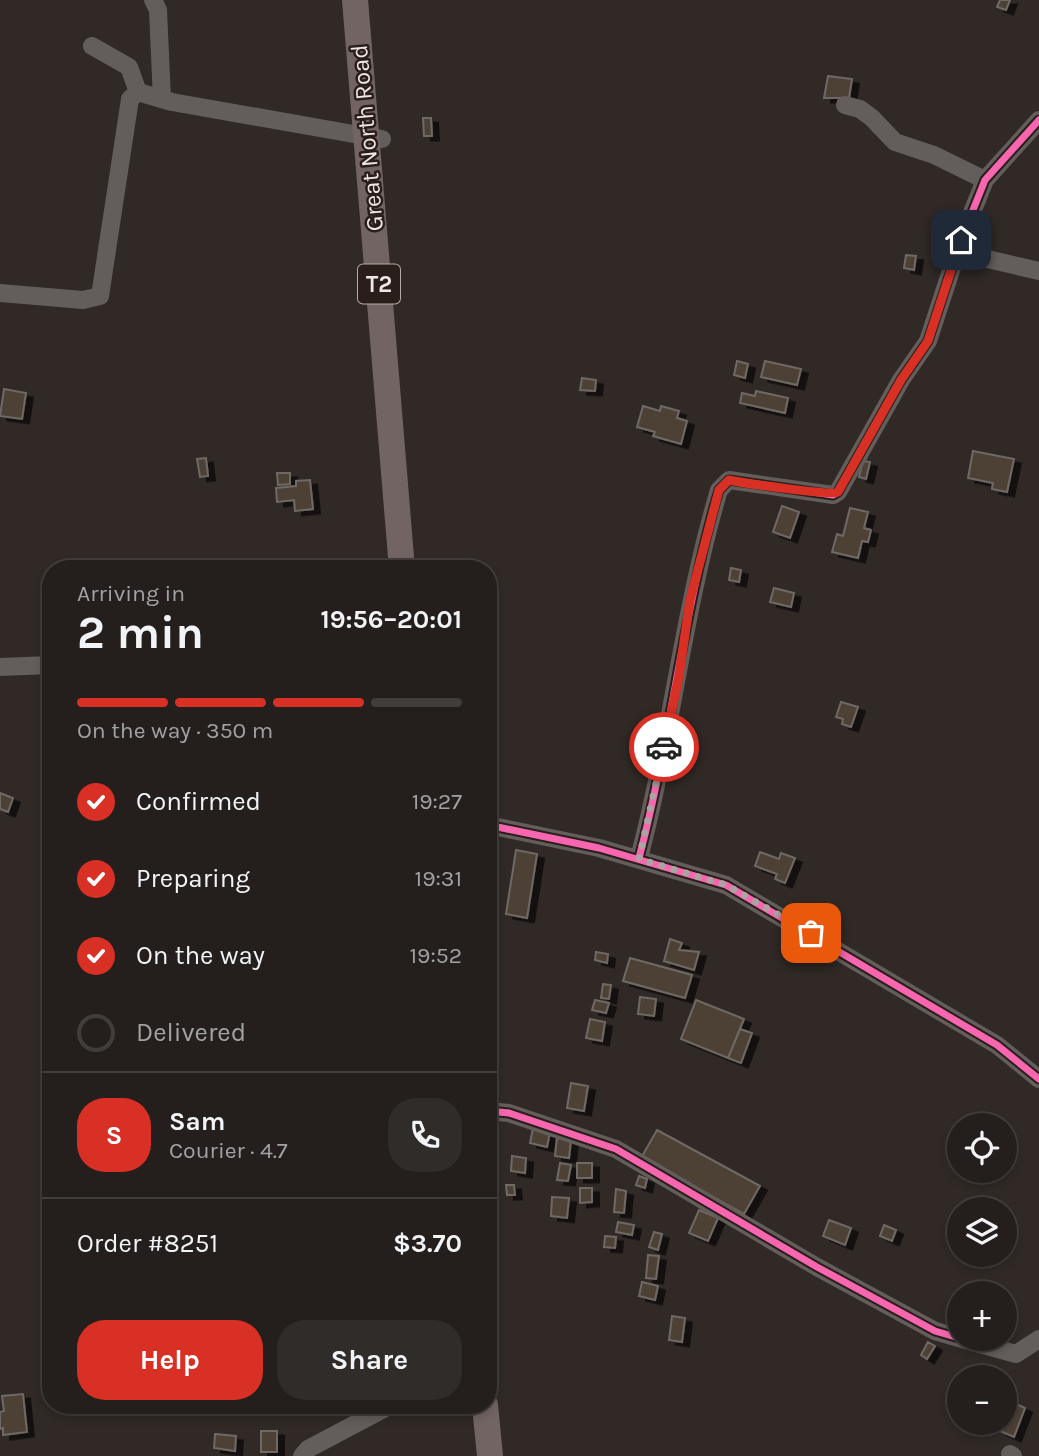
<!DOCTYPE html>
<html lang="en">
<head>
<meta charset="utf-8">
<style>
  body { margin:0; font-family:Karla,sans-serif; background:#302c29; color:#f1f3f6; height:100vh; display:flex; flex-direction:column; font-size:26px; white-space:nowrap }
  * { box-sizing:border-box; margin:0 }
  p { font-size:23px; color:#a3a2a3 }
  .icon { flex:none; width:38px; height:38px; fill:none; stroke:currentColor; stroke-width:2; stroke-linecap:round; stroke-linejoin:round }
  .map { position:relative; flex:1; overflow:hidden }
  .sheet { position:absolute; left:42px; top:560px; width:455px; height:854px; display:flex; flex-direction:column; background:#241f1c; border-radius:28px; box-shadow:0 4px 10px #0003,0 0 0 2px #413d3b }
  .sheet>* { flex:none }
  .controls { position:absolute; left:947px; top:1113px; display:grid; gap:14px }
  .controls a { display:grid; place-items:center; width:70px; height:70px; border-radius:50%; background:#241f1c; box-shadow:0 4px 10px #0003,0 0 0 2px #413d3b; font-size:35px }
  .pin { position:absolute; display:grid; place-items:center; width:60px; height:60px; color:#fff; margin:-30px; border-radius:14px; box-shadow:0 4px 10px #0006 }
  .courier { position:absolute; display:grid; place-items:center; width:70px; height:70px; margin:-35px; border:5px solid #d93025; border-radius:50%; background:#fff; color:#222; box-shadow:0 2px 9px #0007 }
  .headline em { font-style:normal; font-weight:700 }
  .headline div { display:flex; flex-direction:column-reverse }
  .headline { display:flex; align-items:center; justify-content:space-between; height:119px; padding:0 35px }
  h1 { font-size:46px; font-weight:700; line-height:52px }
  .bar { display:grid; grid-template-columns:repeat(4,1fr); gap:10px 7px; align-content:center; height:84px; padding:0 35px }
  .bar i { height:9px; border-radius:5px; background:#413d3b }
  .bar .selected { background:#d93025 }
  .bar p { grid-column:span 4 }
  .line { display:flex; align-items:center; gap:18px; padding:0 35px; border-top:2px solid #413d3b }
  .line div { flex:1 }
  .round { display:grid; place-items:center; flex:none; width:74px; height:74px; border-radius:28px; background:#302c29 }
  ol { padding:0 35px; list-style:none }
  li { display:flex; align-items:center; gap:21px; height:77px }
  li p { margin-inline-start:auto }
  li .icon { padding:7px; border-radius:50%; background:#d93025; color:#fff; stroke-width:4 }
  li:last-child { color:#a3a2a3 }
  li i { width:38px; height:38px; border:4px solid #413d3b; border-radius:50% }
  .action { display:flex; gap:14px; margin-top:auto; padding:14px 35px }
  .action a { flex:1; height:80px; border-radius:28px; background:#d93025; color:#fff; font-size:28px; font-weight:700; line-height:80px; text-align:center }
  .action a+a { background:#302c29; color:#f1f3f6 }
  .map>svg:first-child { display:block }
</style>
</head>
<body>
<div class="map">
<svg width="1039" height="1456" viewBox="0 0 1039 1456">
  <defs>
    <filter id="shadow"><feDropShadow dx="7" dy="4.5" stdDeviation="0" flood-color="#0009"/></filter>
  </defs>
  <rect width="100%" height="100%" fill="#302926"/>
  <path fill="#4e4135" stroke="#6e6965" stroke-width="2" filter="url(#shadow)" d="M1000,0H1010L1006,10L997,7Z
    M828,76L852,79L849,98H824Z
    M423,118H431L432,136H424Z
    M906,255L916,256L914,270L904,268Z
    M737,361L748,364L745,378L734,375Z
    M765,361L801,369L797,385L761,377Z
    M582,378L596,380L595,391L580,390Z
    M4,389L26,393L22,419L0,416Z
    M756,391L788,398L785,413L740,403L742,393L755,396Z
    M643,406L660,411L661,406L679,411L677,418L687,421L681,444L653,436L655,432L637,427Z
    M973,451L1014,459L1007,492L992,489L993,483L968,478Z
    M206,458L208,476L200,477L197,459Z
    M863,461L870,462L866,479L859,477Z
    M277,473H290V484L278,485Z
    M310,480L313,509L295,511L294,500L277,502L276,488L296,486V481Z
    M782,506L799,512L790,538L773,532Z
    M850,508L868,512L864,528L871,530L868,542L862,541L858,558L832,552L837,534L843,536Z
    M731,568L741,570L739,582L729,580Z
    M774,588L794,593L791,607L770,602Z
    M841,702L858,707L851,727L842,724L843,719L836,717Z
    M0,793L13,798L8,812L0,809Z
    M516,850L537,854L527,918L506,914Z
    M760,852L779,859L781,853L795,858L785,883L775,879L777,874L755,866Z
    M670,939L682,943L679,950L699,952L694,970L664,961Z
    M596,952L608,954L607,963L595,960Z
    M630,958L692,975L685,998L623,981Z
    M603,984L611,985L609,999L601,998Z
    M640,997L656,999L654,1016L638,1014Z
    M595,1000L609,1003L606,1013L592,1010Z
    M696,1000L744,1019L728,1058L681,1039Z
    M590,1019L605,1022L602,1041L586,1038Z
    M740,1029L752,1033L741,1063L728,1058Z
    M571,1083L588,1086L584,1111L567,1108Z
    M533,1128L550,1132L547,1147L530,1143Z
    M657,1130L760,1186L744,1214L641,1158Z
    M557,1138L571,1140L569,1158L555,1156Z
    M512,1156L526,1158L525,1173L511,1171Z
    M560,1163L571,1165L568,1181L557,1180Z
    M577,1163H592V1178H577Z
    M639,1176L647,1179L645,1188L636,1185Z
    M506,1185H514L515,1195H507Z
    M580,1188H592V1202L580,1203Z
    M616,1189L626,1191L624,1213L614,1212Z
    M552,1197L569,1198L567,1218L551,1216Z
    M699,1210L718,1218L708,1241L689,1233Z
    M829,1220L851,1228L845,1245L823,1236Z
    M618,1222L634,1225L632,1235L616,1232Z
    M884,1225L896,1230L892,1241L880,1236Z
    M654,1232L662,1234L658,1250L649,1247Z
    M605,1236L616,1237L615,1248L604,1247Z
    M648,1255L659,1256L656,1279L646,1278Z
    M642,1282L658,1286L655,1300L639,1296Z
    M672,1316L685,1318L682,1342L669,1340Z
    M928,1342L935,1346L927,1359L921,1355Z
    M23,1394L27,1432L3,1435V1428L0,1429V1412L4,1411L2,1396Z
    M1012,1402L1025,1408L1014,1437L1000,1431Z
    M261,1431H277V1452H261Z
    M215,1434L236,1436L235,1451L214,1448Z"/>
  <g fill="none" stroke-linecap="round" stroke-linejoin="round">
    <path stroke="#635d5b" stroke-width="18" d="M153,0L158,10L162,99
      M92,46L129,67L138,92
      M845,105L860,109L872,118L895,142L934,155L985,180
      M957,252L1039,271
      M0,293L83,300L100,296L130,99L138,92L172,102L382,139
      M0,667L51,665
      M488,825L599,848L726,885L997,1045L1039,1079
      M639,858C671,737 683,611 719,490L729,480L833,495L838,492L901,380L928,341L961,240L985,180L1039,120
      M488,1111L509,1113L616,1149L817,1267L935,1331L959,1338
      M962,1339L1016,1354L1039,1339
      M1010,1454L1013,1456
      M302,1456L308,1449L391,1405"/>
    <path stroke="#726463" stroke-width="26" d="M355,0L402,569
      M485,1405L490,1456"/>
    <g stroke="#291e19" stroke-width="11">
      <path id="cycleway" d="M488,825L599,848L726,885L997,1045L1039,1079
        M639,858C671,737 683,611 719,490L729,480L833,495L838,492L901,380L928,341L961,240L985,180L1039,120
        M488,1111L509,1113L616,1149L817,1267L935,1331L959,1338"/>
    </g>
    <use href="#cycleway" stroke="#f766af" stroke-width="7"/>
  </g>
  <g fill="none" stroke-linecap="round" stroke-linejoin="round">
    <path stroke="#aca4a2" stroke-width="7" stroke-dasharray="0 12.6" d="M664,747L639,859L726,885L811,933"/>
    <path stroke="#d93025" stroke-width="9" d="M664,747L679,676L690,600L719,490L729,480C743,483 832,496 838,492L901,380L928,341L961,240"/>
  </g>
  <g text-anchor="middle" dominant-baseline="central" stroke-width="5" stroke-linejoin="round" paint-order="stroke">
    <rect fill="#291e19" stroke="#b4aba7" stroke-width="2" x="358" y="264.5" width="42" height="39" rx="5"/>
    <g font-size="23" font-weight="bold" fill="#efe7e4">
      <text x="379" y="284">T2</text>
    </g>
    <g font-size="24" fill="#efe7e4" stroke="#291e19">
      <text transform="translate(367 138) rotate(-95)">Great North Road</text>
    </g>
  </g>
</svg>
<div class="controls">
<a><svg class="icon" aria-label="locate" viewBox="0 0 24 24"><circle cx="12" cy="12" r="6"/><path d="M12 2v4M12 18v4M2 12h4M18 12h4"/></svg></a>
<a><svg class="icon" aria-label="layers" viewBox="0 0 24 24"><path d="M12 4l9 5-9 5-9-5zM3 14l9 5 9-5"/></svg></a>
<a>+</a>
<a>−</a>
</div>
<div class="pin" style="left:811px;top:933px;background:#ea580c"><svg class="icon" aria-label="bag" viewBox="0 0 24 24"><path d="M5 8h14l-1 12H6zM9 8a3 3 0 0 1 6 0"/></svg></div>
<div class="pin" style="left:961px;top:240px;background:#1f2937"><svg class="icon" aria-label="home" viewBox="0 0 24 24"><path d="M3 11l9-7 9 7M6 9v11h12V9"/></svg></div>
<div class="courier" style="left:664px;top:747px"><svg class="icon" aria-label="car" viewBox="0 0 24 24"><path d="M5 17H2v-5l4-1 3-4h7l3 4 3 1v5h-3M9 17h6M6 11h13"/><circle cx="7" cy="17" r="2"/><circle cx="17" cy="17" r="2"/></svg></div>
<section class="sheet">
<div class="headline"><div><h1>2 min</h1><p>Arriving in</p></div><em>19:56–20:01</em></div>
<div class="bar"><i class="selected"></i><i class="selected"></i><i class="selected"></i><i></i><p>On the way · 350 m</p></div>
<ol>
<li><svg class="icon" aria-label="check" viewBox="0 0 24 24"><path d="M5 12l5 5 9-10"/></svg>Confirmed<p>19:27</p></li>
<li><svg class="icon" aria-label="check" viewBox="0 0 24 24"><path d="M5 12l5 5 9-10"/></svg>Preparing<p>19:31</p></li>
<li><svg class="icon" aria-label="check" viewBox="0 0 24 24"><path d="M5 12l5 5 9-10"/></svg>On the way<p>19:52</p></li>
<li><i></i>Delivered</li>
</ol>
<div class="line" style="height:126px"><b class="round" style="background:#d93025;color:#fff">S</b><div><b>Sam</b><p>Courier · 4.7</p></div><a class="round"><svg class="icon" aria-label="phone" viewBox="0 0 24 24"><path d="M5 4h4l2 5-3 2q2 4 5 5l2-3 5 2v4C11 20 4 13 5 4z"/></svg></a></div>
<div class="line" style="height:91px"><div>Order #8251</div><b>$3.70</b></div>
<div class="action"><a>Help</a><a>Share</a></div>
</section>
</div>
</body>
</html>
